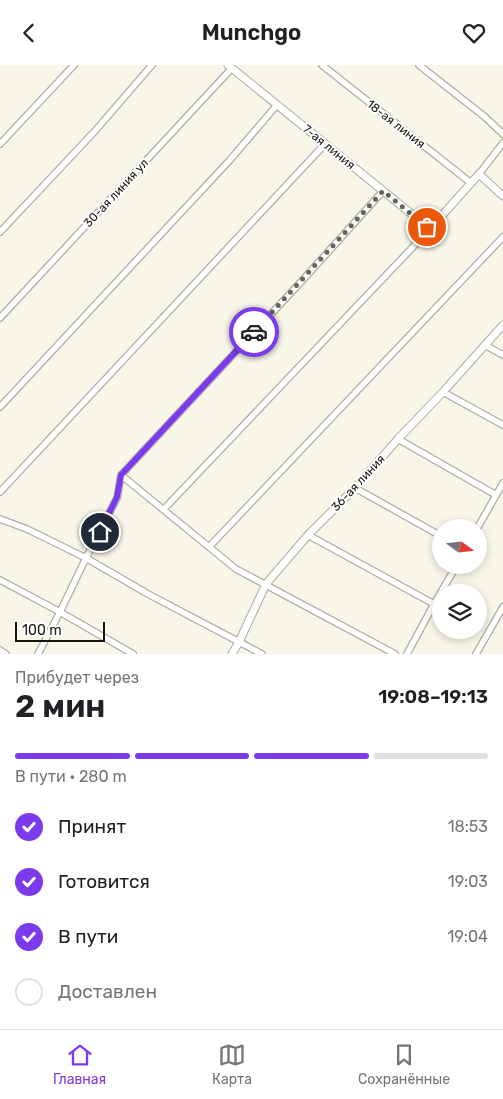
<!DOCTYPE html>
<html lang="ru">
<head>
<meta charset="utf-8">
<style>
  body { margin:0; font-family:Rubik,sans-serif; background:#f2f2f2; color:#202124; height:100vh; display:flex; flex-direction:column; font-size:19px; white-space:nowrap }
  * { box-sizing:border-box; margin:0 }
  p { font-size:16px; color:#757577 }
  .icon { flex:none; width:28px; height:28px; fill:none; stroke:currentColor; stroke-width:2; stroke-linecap:round; stroke-linejoin:round }
  .map { position:relative; height:589px; overflow:hidden }
  .drawer { display:flex; flex-direction:column; background:#fff; flex:1 }
  .drawer>* { flex:none }
  .needle { width:32px; rotate:105deg }
  .fabs { position:absolute; left:432px; top:454px; display:grid; gap:10px }
  .fabs a { display:grid; place-items:center; width:55px; height:55px; border-radius:50%; background:#fff; box-shadow:0 2px 8px #0003; font-size:25px }
  .scale { position:absolute; left:15px; bottom:12px; width:90px; box-sizing:border-box; padding-left:5px; border:2px solid #161611; border-top:0; font-size:14px; line-height:18px; white-space:nowrap; color:#161611; -webkit-text-stroke:4px #fff; paint-order:stroke }
  .pin { position:absolute; display:grid; place-items:center; width:42px; height:42px; color:#fff; margin:-21px; border:2px solid #fff; border-radius:50%; box-shadow:0 1px 5px #0007 }
  .courier { position:absolute; display:grid; place-items:center; width:50px; height:50px; margin:-25px; border:4px solid #7c3aed; border-radius:50%; background:#fff; color:#222; box-shadow:0 1px 6px #0007 }
  .overview em { font-style:normal; font-weight:600 }
  .overview div { display:flex; flex-direction:column-reverse }
  .overview { display:flex; align-items:center; justify-content:space-between; height:85px; padding:0 15px }
  h1 { font-size:32px; font-weight:600; line-height:38px }
  .bar { display:grid; grid-template-columns:repeat(4,1fr); gap:8px 5px; align-content:center; height:60px; padding:0 15px }
  .bar i { height:6px; border-radius:4px; background:#e0e0e0 }
  .bar .on { background:#7c3aed }
  .bar p { grid-column:span 4 }
  ol { padding:0 15px; list-style:none }
  li { display:flex; align-items:center; gap:15px; height:55px }
  li p { margin-inline-start:auto }
  li .icon { padding:5px; border-radius:50%; background:#7c3aed; color:#fff; stroke-width:4 }
  li:last-child { color:#757577 }
  li i { width:28px; height:28px; border:2px solid #e0e0e0; border-radius:50% }
  header { display:flex; justify-content:space-between; align-items:center; height:65px; padding:0 15px; background:#fff; font-size:22px; font-weight:600 }
  .tabs { display:flex; justify-content:space-around; align-items:center; height:70px; border-top:1px solid #e0e0e0; background:#fff; font-size:14px; color:#757577 }
  .tabs a { display:grid; justify-items:center; gap:2px }
  .tabs .on { color:#7c3aed }
  .map>svg:first-child { display:block }
</style>
</head>
<body>
<header><svg class="icon" aria-label="back" viewBox="0 0 24 24"><path d="M15 5l-7 7 7 7"/></svg>Munchgo<svg class="icon" aria-label="heart" viewBox="0 0 24 24"><path d="M12 20l-8-8c-3-5 5-10 8-4 3-6 11-1 8 4z"/></svg></header>
<div class="map">
<svg width="503" height="589" viewBox="0 0 503 589">
  <rect width="100%" height="100%" fill="#f7f6e8"/>
  <g fill="none" stroke-linecap="round" stroke-linejoin="round">
    <g stroke="#aeada1" stroke-width="8">
      <path id="minor" d="M322,0L471,118
        M419,0L485,52L503,69
        M0,79L74,0
        M479,109L503,78
        M383,126L300,218L121,410L236,504L395,589
        M0,167L95,66L152,0
        M0,253L232,3
        M485,280L503,290
        M443,327L503,360
        M0,342L229,96L277,40
        M398,374L496,430
        M355,423L441,471
        M0,427L325,79
        M164,444L430,164
        M0,454L27,464L86,493L148,529L262,589
        M478,462L503,418
        M308,470L434,539
        M209,482L503,172
        M0,515L60,547L133,589
        M0,585L6,589
        M38,589L60,547L86,493L117,433L121,410
        M407,589L434,539L457,500
        M476,589L503,542"/>
    </g>
    <g stroke="#aeada1" stroke-width="9">
      <path id="tertiary" d="M228,0L430,164L479,109L503,131
        M232,589L239,577L266,519L308,470L355,423L398,374L443,327L503,260"/>
    </g>
    <use href="#minor" stroke="#fff" stroke-width="5.5"/>
    <use href="#tertiary" stroke="#fff" stroke-width="7"/>
  </g>
  <g fill="none" stroke-linecap="round" stroke-linejoin="round">
    <path stroke="#65645c" stroke-width="5" stroke-dasharray="0 9" d="M254,267L383,126L427,162"/>
    <path stroke="#7c3aed" stroke-width="6" d="M100,467L117,432L121,410L254,267"/>
  </g>
  <g text-anchor="middle" dominant-baseline="central" stroke-width="4" stroke-linejoin="round" paint-order="stroke">
    <g font-size="12" fill="#161611" stroke="#fff">
      <text transform="translate(396 59) rotate(38)">18-ая линия</text>
      <text transform="translate(329 82) rotate(39)">7-ая линия</text>
      <text transform="translate(116 128) rotate(-47)">30-ая линия ул</text>
      <text transform="translate(358 418) rotate(-47)">36-ая линия</text>
    </g>
  </g>
</svg>
<div class="fabs">
<a><svg class="needle" viewBox="-14 -14 28 28"><path d="M0-13l5 13h-10z" fill="#e53935"/><path d="M0 13l5-13h-10z" fill="#757577"/></svg></a>
<a><svg class="icon" aria-label="layers" viewBox="0 0 24 24"><path d="M12 4l9 5-9 5-9-5zM3 14l9 5 9-5"/></svg></a>
</div>
<div class="scale">100 m</div>
<div class="pin" style="left:427px;top:162px;background:#ea580c"><svg class="icon" aria-label="bag" viewBox="0 0 24 24"><path d="M5 8h14l-1 12H6zM9 8a3 3 0 0 1 6 0"/></svg></div>
<div class="pin" style="left:100px;top:467px;background:#1f2937"><svg class="icon" aria-label="home" viewBox="0 0 24 24"><path d="M3 11l9-7 9 7M6 9v11h12V9"/></svg></div>
<div class="courier" style="left:254px;top:267px"><svg class="icon" aria-label="car" viewBox="0 0 24 24"><path d="M5 17H2v-5l4-1 3-4h7l3 4 3 1v5h-3M9 17h6M6 11h13"/><circle cx="7" cy="17" r="2"/><circle cx="17" cy="17" r="2"/></svg></div>
</div>
<section class="drawer">
<div class="overview"><div><h1>2 мин</h1><p>Прибудет через</p></div><em>19:08–19:13</em></div>
<div class="bar"><i class="on"></i><i class="on"></i><i class="on"></i><i></i><p>В пути · 280 m</p></div>
<ol>
<li><svg class="icon" aria-label="check" viewBox="0 0 24 24"><path d="M5 12l5 5 9-10"/></svg>Принят<p>18:53</p></li>
<li><svg class="icon" aria-label="check" viewBox="0 0 24 24"><path d="M5 12l5 5 9-10"/></svg>Готовится<p>19:03</p></li>
<li><svg class="icon" aria-label="check" viewBox="0 0 24 24"><path d="M5 12l5 5 9-10"/></svg>В пути<p>19:04</p></li>
<li><i></i>Доставлен</li>
</ol>
</section>
<nav class="tabs">
<a class="on"><svg class="icon" aria-label="home" viewBox="0 0 24 24"><path d="M3 11l9-7 9 7M6 9v11h12V9"/></svg>Главная</a>
<a><svg class="icon" aria-label="map" viewBox="0 0 24 24"><path d="M3 6l6-2 6 2 6-2v14l-6 2-6-2-6 2zM9 4v14M15 6v14"/></svg>Карта</a>
<a><svg class="icon" aria-label="saved" viewBox="0 0 24 24"><path d="M7 4h10v16l-5-4-5 4z"/></svg>Сохранённые</a>
</nav>
</body>
</html>
